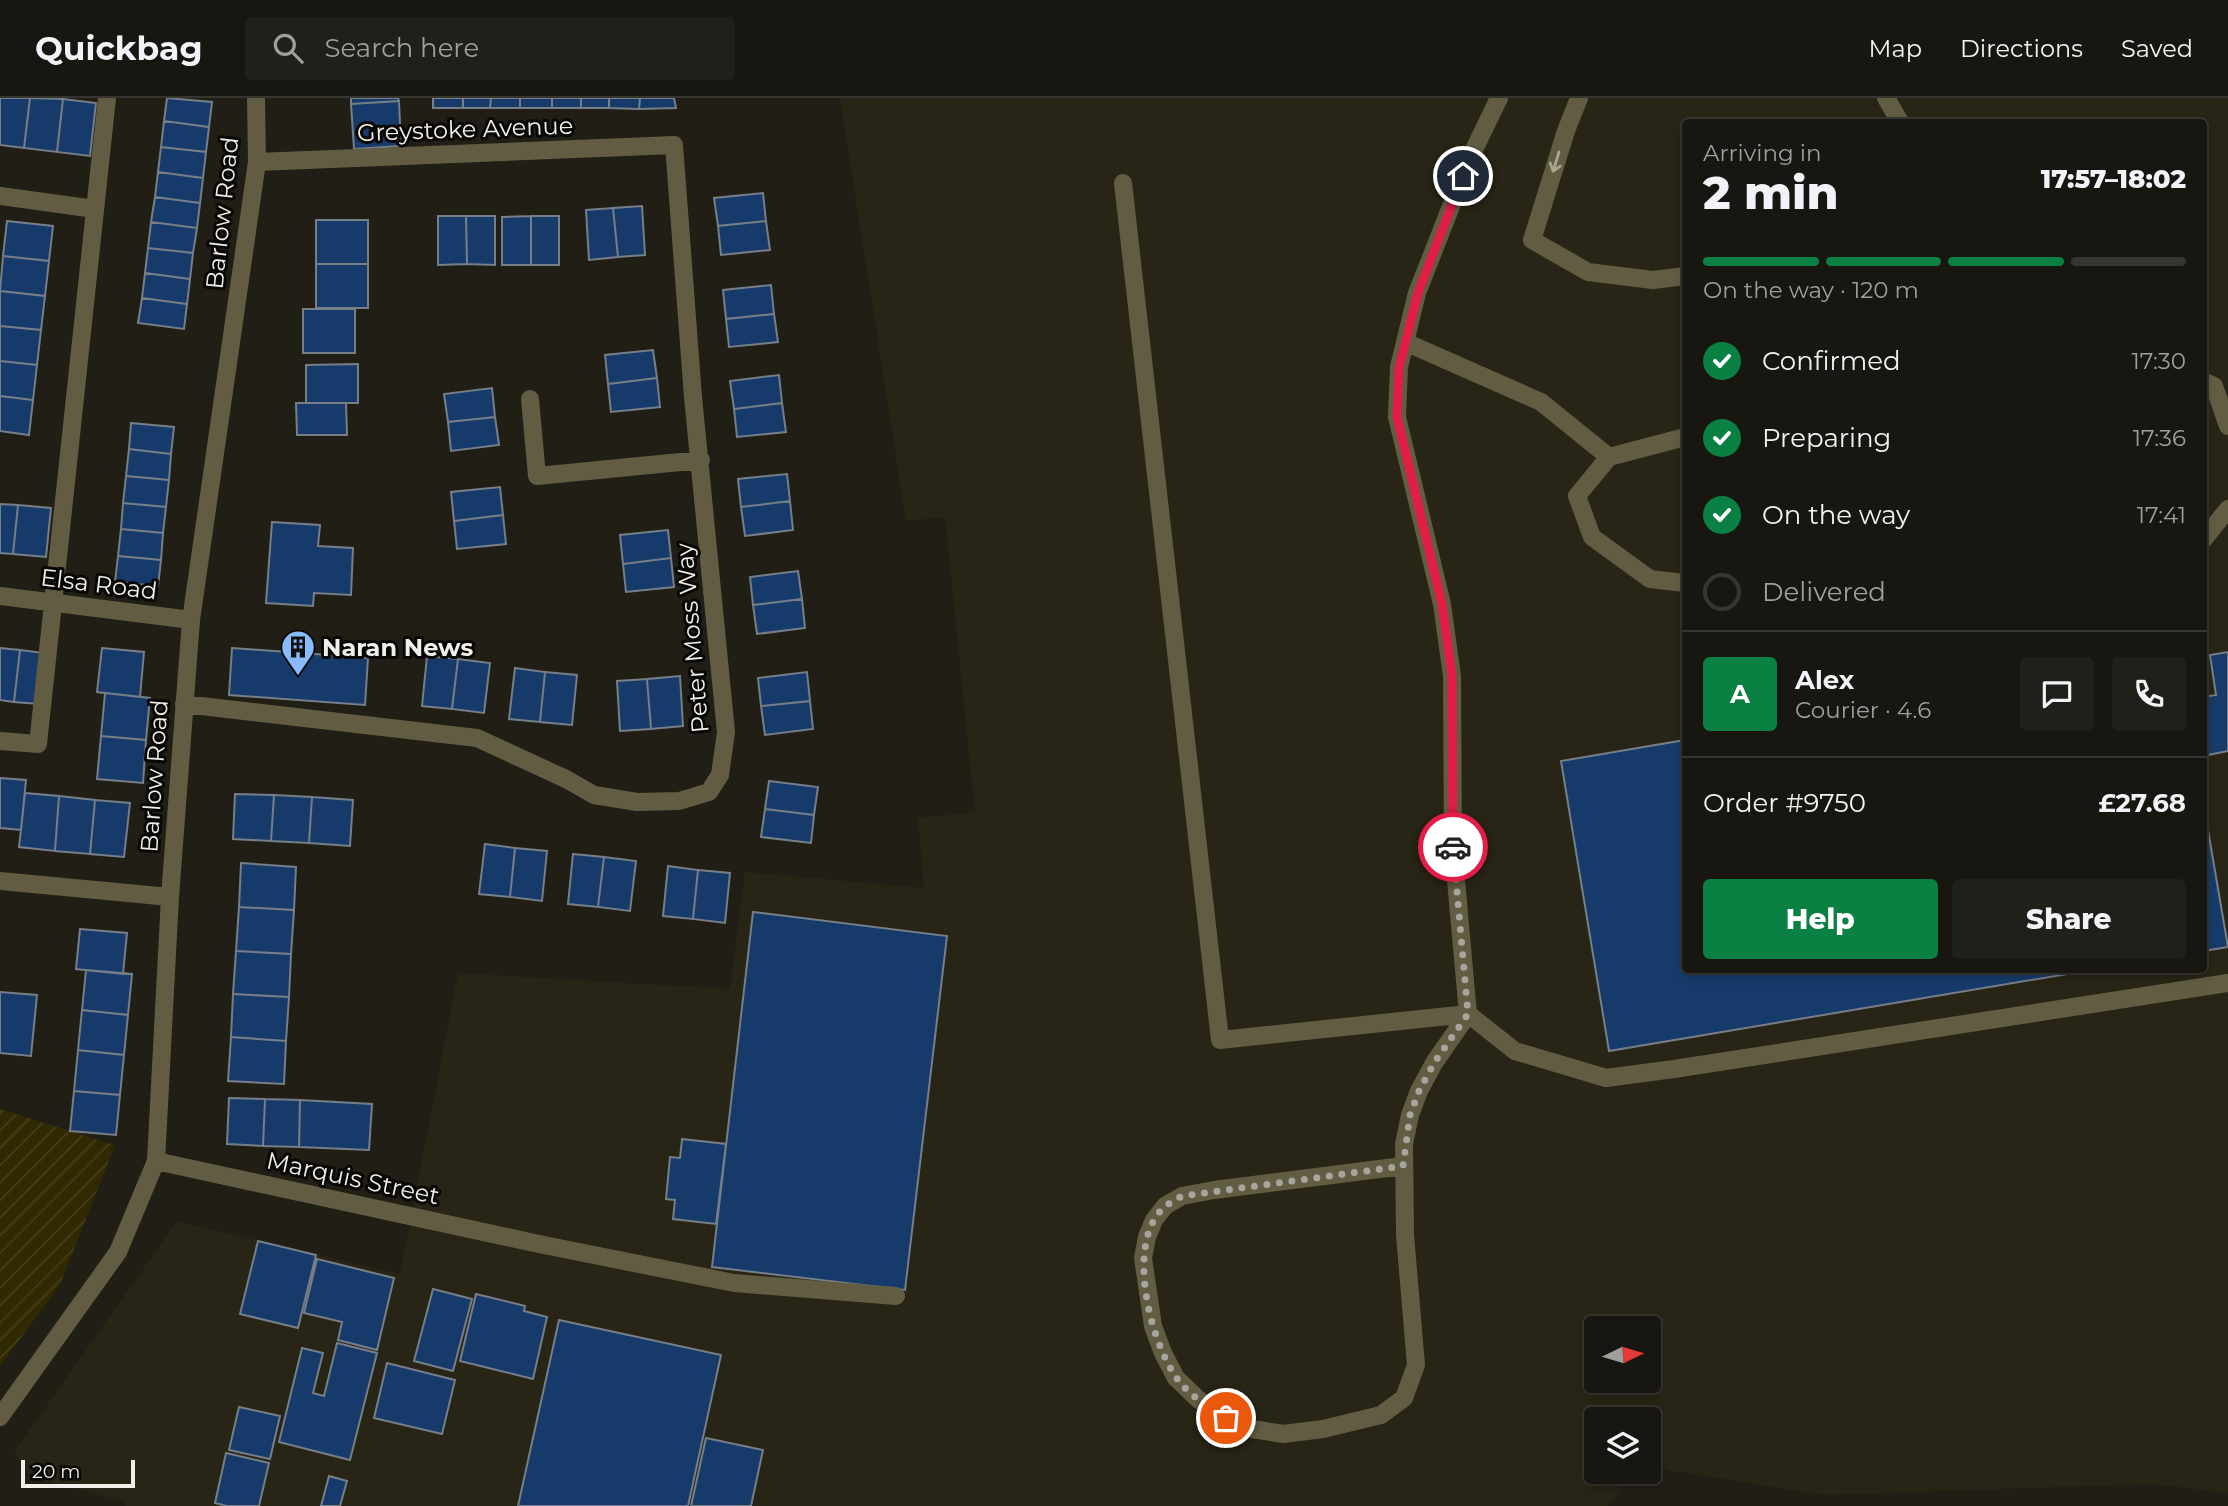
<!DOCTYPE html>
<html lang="en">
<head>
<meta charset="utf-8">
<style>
  body { margin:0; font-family:Montserrat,sans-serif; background:#211f19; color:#f1f3f6; height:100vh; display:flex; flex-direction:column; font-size:26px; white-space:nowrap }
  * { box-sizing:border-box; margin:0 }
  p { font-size:23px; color:#9f9f9f }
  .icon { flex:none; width:38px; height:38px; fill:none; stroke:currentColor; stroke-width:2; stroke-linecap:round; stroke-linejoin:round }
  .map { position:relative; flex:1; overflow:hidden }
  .details { position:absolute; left:1682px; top:21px; width:525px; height:854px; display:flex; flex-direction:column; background:#181610; border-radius:7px; box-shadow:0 4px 10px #0003,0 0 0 2px #363530 }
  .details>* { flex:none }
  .needle { width:46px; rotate:85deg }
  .buttons { position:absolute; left:1584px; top:1218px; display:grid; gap:14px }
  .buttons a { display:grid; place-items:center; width:77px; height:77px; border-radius:7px; background:#181610; box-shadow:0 4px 10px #0003,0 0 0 2px #363530; font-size:35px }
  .scale { position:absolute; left:21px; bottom:18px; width:114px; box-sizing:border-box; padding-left:7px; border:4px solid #f0efe8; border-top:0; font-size:19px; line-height:24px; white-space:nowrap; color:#f0efe8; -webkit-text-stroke:5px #090805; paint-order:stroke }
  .pin { position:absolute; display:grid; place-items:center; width:60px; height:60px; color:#fff; margin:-30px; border:4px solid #fff; border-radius:50%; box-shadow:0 2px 7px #0007 }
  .courier { position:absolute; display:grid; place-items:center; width:70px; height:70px; margin:-35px; border:5px solid #e11d48; border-radius:50%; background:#fff; color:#222; box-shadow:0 2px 9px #0007 }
  .headline em { font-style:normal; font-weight:800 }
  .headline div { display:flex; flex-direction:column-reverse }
  .headline { display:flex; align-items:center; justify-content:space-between; height:119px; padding:0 21px }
  h1 { font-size:46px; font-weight:800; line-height:52px }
  .bar { display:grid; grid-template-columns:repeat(4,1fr); gap:10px 7px; align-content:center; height:84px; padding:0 21px }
  .bar i { height:9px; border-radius:5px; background:#363530 }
  .bar .on { background:#0b8043 }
  .bar p { grid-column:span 4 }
  .line { display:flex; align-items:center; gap:18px; padding:0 21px; border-top:2px solid #363530 }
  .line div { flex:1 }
  .round { display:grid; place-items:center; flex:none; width:74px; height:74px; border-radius:7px; background:#211f19 }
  ol { padding:0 21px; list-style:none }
  li { display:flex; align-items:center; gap:21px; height:77px }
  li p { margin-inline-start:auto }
  li .icon { padding:7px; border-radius:50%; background:#0b8043; color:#fff; stroke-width:4 }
  li:last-child { color:#9f9f9f }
  li i { width:38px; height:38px; border:4px solid #363530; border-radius:50% }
  .button { display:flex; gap:14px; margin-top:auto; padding:14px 21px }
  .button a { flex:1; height:80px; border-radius:7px; background:#0b8043; color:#fff; font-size:28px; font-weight:800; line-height:80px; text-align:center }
  .button a+a { background:#211f19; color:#f1f3f6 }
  header { display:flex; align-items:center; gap:42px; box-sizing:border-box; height:98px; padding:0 35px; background:#181610; border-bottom:2px solid #363530 }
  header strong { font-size:33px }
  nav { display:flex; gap:38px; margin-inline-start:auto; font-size:24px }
  .search { width:490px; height:63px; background:#211f19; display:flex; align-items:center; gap:18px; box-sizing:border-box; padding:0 24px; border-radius:7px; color:#9f9f9f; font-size:26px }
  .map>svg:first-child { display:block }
</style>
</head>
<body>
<header>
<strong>Quickbag</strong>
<div class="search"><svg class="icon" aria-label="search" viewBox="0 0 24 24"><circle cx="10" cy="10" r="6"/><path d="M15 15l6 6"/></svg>Search here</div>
<nav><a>Map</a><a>Directions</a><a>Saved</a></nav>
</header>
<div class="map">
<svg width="2228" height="1408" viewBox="0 0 2228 1408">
  <defs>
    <pattern id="garden-furrows" width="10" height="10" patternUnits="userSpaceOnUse" patternTransform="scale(1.75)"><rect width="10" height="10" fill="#302902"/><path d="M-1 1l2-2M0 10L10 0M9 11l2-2" fill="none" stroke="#443e1b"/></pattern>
  </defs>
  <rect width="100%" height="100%" fill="#201e15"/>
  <path fill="#282516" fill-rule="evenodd" d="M840,0H2228V1395L2153,1386L1824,1397L1649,1369L1648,1321H1596V1374H1636L1608,1408H125L123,1403L30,1379L14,1354L177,1123L400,1176L458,875L730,891L745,774L924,790L918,720L975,714L945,419L906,423ZM1685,24H2203V872H1685ZM1596,1230H1648V1283H1596Z"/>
  <path fill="url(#garden-furrows)" d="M0,1011L115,1047L60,1187L0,1268Z"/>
  <path fill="#163b6a" stroke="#767e88" stroke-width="2" d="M0,0H30L24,50L0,47Z
    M30,0L63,1L57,54L24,50Z
    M167,0L212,4L209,29L164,23Z
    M351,0H398L399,3L351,6Z
    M433,0H463V10H433Z
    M463,0H491L490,10H463Z
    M491,0H520V10H490Z
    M520,0H552V10H520Z
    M552,0H581V10H552Z
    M581,0H609V10H581Z
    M609,0H640L639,11L609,10Z
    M640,0H674L676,10L639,11Z
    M63,1L96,5L90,58L57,54Z
    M399,3L401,48L354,51L351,6Z
    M164,23L209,29L206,54L161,49Z
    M161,49L206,54L203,80L158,74Z
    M158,74L203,80L200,105L155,99Z
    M763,95L766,123L718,128L714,100Z
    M155,99L200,105L197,130L151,124Z
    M642,108L645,157L618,159L613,110Z
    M613,110L618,159L589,162L586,112Z
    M438,118H466L467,166L438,167Z
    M466,118H495V167L467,166Z
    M531,118V167H502V119Z
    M531,118H559V167H531Z
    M316,122H368V166H316Z
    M7,123L53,128L49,163L3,158Z
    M766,123L770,152L721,157L718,128Z
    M151,124L197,130L193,155L148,150Z
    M148,150L193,155L190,181L145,175Z
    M3,158L49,163L45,198L0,193Z
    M316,166H368V210H316Z
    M145,175L190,181L187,206L142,200Z
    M771,187L774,216L726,221L723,192Z
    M0,193L45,198L41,232L0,228Z
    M142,200L187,206L184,231L138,225Z
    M303,211H355V255H303Z
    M774,216L778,244L729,249L726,221Z
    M0,228L41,232L37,267L0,263Z
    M653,252L657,280L608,286L605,257Z
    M0,263L37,267L33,302L0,298Z
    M358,266V305H306V267Z
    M779,277L782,305L734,311L730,283Z
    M657,280L660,309L611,314L608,286Z
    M492,290L495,319L448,324L444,296Z
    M0,298L33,302L29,337L0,333Z
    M296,305H346L347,337H297Z
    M782,305L786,334L737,339L734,311Z
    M495,319L499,347L451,353L448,324Z
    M131,325L174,329L171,356L129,351Z
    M129,351L171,356L169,382L126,378Z
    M787,376L790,403L741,409L738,381Z
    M126,378L169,382L166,409L123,405Z
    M500,389L503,417L454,423L451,394Z
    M790,403L793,432L745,438L741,409Z
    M123,405L166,409L163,435L121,431Z
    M0,406L18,407L13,456L0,455Z
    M18,407L51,410L46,459L13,456Z
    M503,417L506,446L457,451L454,423Z
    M272,424L320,427L318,448L353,450L351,497L314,495L313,508L266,505Z
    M121,431L163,435L161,462L118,458Z
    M668,432L671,460L623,466L620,437Z
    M118,458L161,462L158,488L115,484Z
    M671,460L674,489L626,494L623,466Z
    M798,473L802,501L753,507L750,479Z
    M802,501L805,530L757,536L753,507Z
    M0,550L20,552L14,604L0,602Z
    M102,550L144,554L140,599L97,594Z
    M232,550L368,560L365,607L229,597Z
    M20,552L44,555L39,606L14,604Z
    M2228,554V653L2203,658V599L2216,597L2210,557Z
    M427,558L458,561L452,611L422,608Z
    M458,561L490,565L484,615L452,611Z
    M515,570L545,574L540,624L509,621Z
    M545,574L577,577L572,627L540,624Z
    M807,574L810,603L761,608L758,580Z
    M680,578L683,628L651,631L647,581Z
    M647,581L651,631L620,633L617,583Z
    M105,595L150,600L146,642L101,638Z
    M810,603L813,631L765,637L761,608Z
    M101,638L146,642L143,685L97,681Z
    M1685,642V872H2091L1609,953L1561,663Z
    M0,680L26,682L21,732L0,730Z
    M769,683L818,689L814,717L765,711Z
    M25,695L59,698L55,753L19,749Z
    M235,696L274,697L271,743L233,741Z
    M274,697L312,699L309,745L271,743Z
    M59,698L95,702L90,756L55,753Z
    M312,699L353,702L350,748L309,745Z
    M95,702L130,705L124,759L90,756Z
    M2203,703L2228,849L2203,853Z
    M765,711L814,717L811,745L761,739Z
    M485,746L515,750L510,799L479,796Z
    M515,750L547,753L542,803L510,799Z
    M573,756L604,759L598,809L568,806Z
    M604,759L636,763L630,813L598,809Z
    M241,765L296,769L294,812L239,809Z
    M668,768L698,772L693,821L663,818Z
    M698,772L730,775L725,825L693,821Z
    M239,809L294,812L291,856L236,853Z
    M753,814L947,838L905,1192L712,1169Z
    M80,831L127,835L123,876L76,871Z
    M236,853L291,856L289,899L233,896Z
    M86,872L132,876L128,917L82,912Z
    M0,894L37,897L31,958L0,955Z
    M233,896L289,899L286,943L231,939Z
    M82,912L128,917L124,957L78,952Z
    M231,939L286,943L284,986L228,983Z
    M78,952L124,957L120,997L74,993Z
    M74,993L120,997L116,1037L70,1033Z
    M229,1000L265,1001L263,1048L227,1046Z
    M265,1001L300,1002L299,1049L263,1048Z
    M300,1002L372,1006L369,1052L299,1049Z
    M682,1041L726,1046L716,1126L673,1121L675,1102L666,1101L670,1059L680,1060Z
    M258,1143L316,1157L298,1230L240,1216Z
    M317,1161L394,1180L377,1252L338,1242L342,1224L304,1215Z
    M433,1191L472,1201L453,1273L414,1263Z
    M476,1196L525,1208L524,1213L547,1219L533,1281L460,1263Z
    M559,1222L721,1257L688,1408H518Z
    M337,1245L377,1255L350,1362L279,1344L302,1250L323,1255L313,1295L324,1298Z
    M387,1265L455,1282L442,1336L374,1320Z
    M239,1309L280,1318L270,1361L229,1352Z
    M706,1340L763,1352L751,1408H691Z
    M226,1355L269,1365L259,1408H227L215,1405Z
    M329,1378L347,1383L340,1408H321Z"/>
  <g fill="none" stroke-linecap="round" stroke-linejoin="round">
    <path stroke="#625d42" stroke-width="18" d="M1579,0L1566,33L1532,142L1588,174L1653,182L1685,178
      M1886,0L1900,24
      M1123,85L1220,942L1468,916L1515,953L1606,980L1674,971L2228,885
      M0,98L95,111
      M1405,244L1541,304L1609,359
      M2203,283L2214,288L2228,328
      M530,301L537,378L701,362
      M1685,339L1609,359L1577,398L1592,439L1650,481L1685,485
      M2203,442L2228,411
      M0,498L191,522
      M184,606L477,640L566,681L594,697L637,704L679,703L709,694L720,677L726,634L693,299L674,47L257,64
      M0,643L38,646L107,0
      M0,783L170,799
      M156,1063L539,1146L734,1185L896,1198
      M1403,1068L1214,1092L1182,1098L1165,1108L1154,1122L1147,1139L1143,1160L1153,1228L1163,1255L1176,1280L1199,1302L1226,1320L1252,1331L1283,1336L1323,1331L1381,1317L1404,1300L1416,1267L1405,1137L1404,1046L1410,1017L1419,993L1434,965L1468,916L1453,749L1452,578L1442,506L1397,319L1399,269L1417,195L1470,60L1499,0
      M0,1319L118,1154L156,1063L170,799L191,522L257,64L256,0"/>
  </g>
  <defs><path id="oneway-shaft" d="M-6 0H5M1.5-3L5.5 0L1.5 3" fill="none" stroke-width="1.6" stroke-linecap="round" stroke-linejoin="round" transform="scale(1.75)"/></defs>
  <use stroke="#a9a695" href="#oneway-shaft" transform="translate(1556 64) rotate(107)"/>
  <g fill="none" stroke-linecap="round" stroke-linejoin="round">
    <path stroke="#a7a69e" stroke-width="7" stroke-dasharray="0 12.6" d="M1226,1320C1208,1308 1188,1297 1176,1279C1151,1243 1131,1162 1154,1122C1160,1110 1171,1104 1182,1098L1403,1068L1410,1017L1419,993L1434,965L1468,916L1453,749"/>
    <path stroke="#e11d48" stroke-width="9" d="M1453,749L1452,578L1442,506L1397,319L1399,270L1418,195L1463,78"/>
  </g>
  <defs>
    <g id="building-pin" transform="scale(1.75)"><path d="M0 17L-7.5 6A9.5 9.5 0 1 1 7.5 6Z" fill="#89bafc" stroke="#090805"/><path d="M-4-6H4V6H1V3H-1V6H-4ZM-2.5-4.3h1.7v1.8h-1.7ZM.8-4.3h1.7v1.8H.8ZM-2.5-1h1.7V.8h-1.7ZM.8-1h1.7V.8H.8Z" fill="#111"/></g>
  </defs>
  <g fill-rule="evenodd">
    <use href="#building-pin" x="298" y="549"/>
  </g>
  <g text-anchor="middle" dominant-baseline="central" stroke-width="6" stroke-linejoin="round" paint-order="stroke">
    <g font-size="24" fill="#f0efe8" stroke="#090805">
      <text transform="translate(465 31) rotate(-2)">Greystoke Avenue</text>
      <text transform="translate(222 115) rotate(-84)">Barlow Road</text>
      <text transform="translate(99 486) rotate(7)">Elsa Road</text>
      <text transform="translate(692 540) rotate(-95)">Peter Moss Way</text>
      <text transform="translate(154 678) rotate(-86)">Barlow Road</text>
      <text transform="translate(353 1080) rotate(12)">Marquis Street</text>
    </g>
    <g font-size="24" font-weight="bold" fill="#f0efe8" stroke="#090805" text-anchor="start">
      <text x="322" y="549">Naran News</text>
    </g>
  </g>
</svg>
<div class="buttons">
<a><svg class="needle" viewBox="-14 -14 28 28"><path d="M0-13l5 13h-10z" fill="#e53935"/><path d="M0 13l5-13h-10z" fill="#9f9f9f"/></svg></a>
<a><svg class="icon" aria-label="layers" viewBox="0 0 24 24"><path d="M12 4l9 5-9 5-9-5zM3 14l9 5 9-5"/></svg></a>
</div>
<div class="scale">20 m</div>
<div class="pin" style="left:1226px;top:1320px;background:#ea580c"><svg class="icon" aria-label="bag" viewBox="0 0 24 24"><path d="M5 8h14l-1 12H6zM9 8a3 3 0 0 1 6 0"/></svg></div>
<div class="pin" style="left:1463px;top:78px;background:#1f2937"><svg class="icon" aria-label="home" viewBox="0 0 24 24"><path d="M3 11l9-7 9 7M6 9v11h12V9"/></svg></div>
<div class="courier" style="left:1453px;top:749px"><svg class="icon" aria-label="car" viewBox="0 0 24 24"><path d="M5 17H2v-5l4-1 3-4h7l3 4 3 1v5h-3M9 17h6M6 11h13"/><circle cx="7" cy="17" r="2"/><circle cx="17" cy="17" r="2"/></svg></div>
<section class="details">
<div class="headline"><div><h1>2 min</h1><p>Arriving in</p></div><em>17:57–18:02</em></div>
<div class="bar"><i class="on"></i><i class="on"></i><i class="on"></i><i></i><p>On the way · 120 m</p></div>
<ol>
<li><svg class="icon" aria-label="check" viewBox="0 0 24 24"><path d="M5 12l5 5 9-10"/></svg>Confirmed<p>17:30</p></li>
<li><svg class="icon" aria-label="check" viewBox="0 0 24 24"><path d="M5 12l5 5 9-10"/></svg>Preparing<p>17:36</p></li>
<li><svg class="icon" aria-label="check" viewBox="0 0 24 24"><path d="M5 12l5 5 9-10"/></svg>On the way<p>17:41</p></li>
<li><i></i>Delivered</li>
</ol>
<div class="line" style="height:126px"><b class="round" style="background:#0b8043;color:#fff">A</b><div><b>Alex</b><p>Courier · 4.6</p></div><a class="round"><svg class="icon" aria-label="chat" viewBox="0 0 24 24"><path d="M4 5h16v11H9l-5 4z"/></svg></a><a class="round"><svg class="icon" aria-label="phone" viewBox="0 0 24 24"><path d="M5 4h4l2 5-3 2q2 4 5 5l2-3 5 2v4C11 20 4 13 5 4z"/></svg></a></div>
<div class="line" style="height:91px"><div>Order #9750</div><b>£27.68</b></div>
<div class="button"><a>Help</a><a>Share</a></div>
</section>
</div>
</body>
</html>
